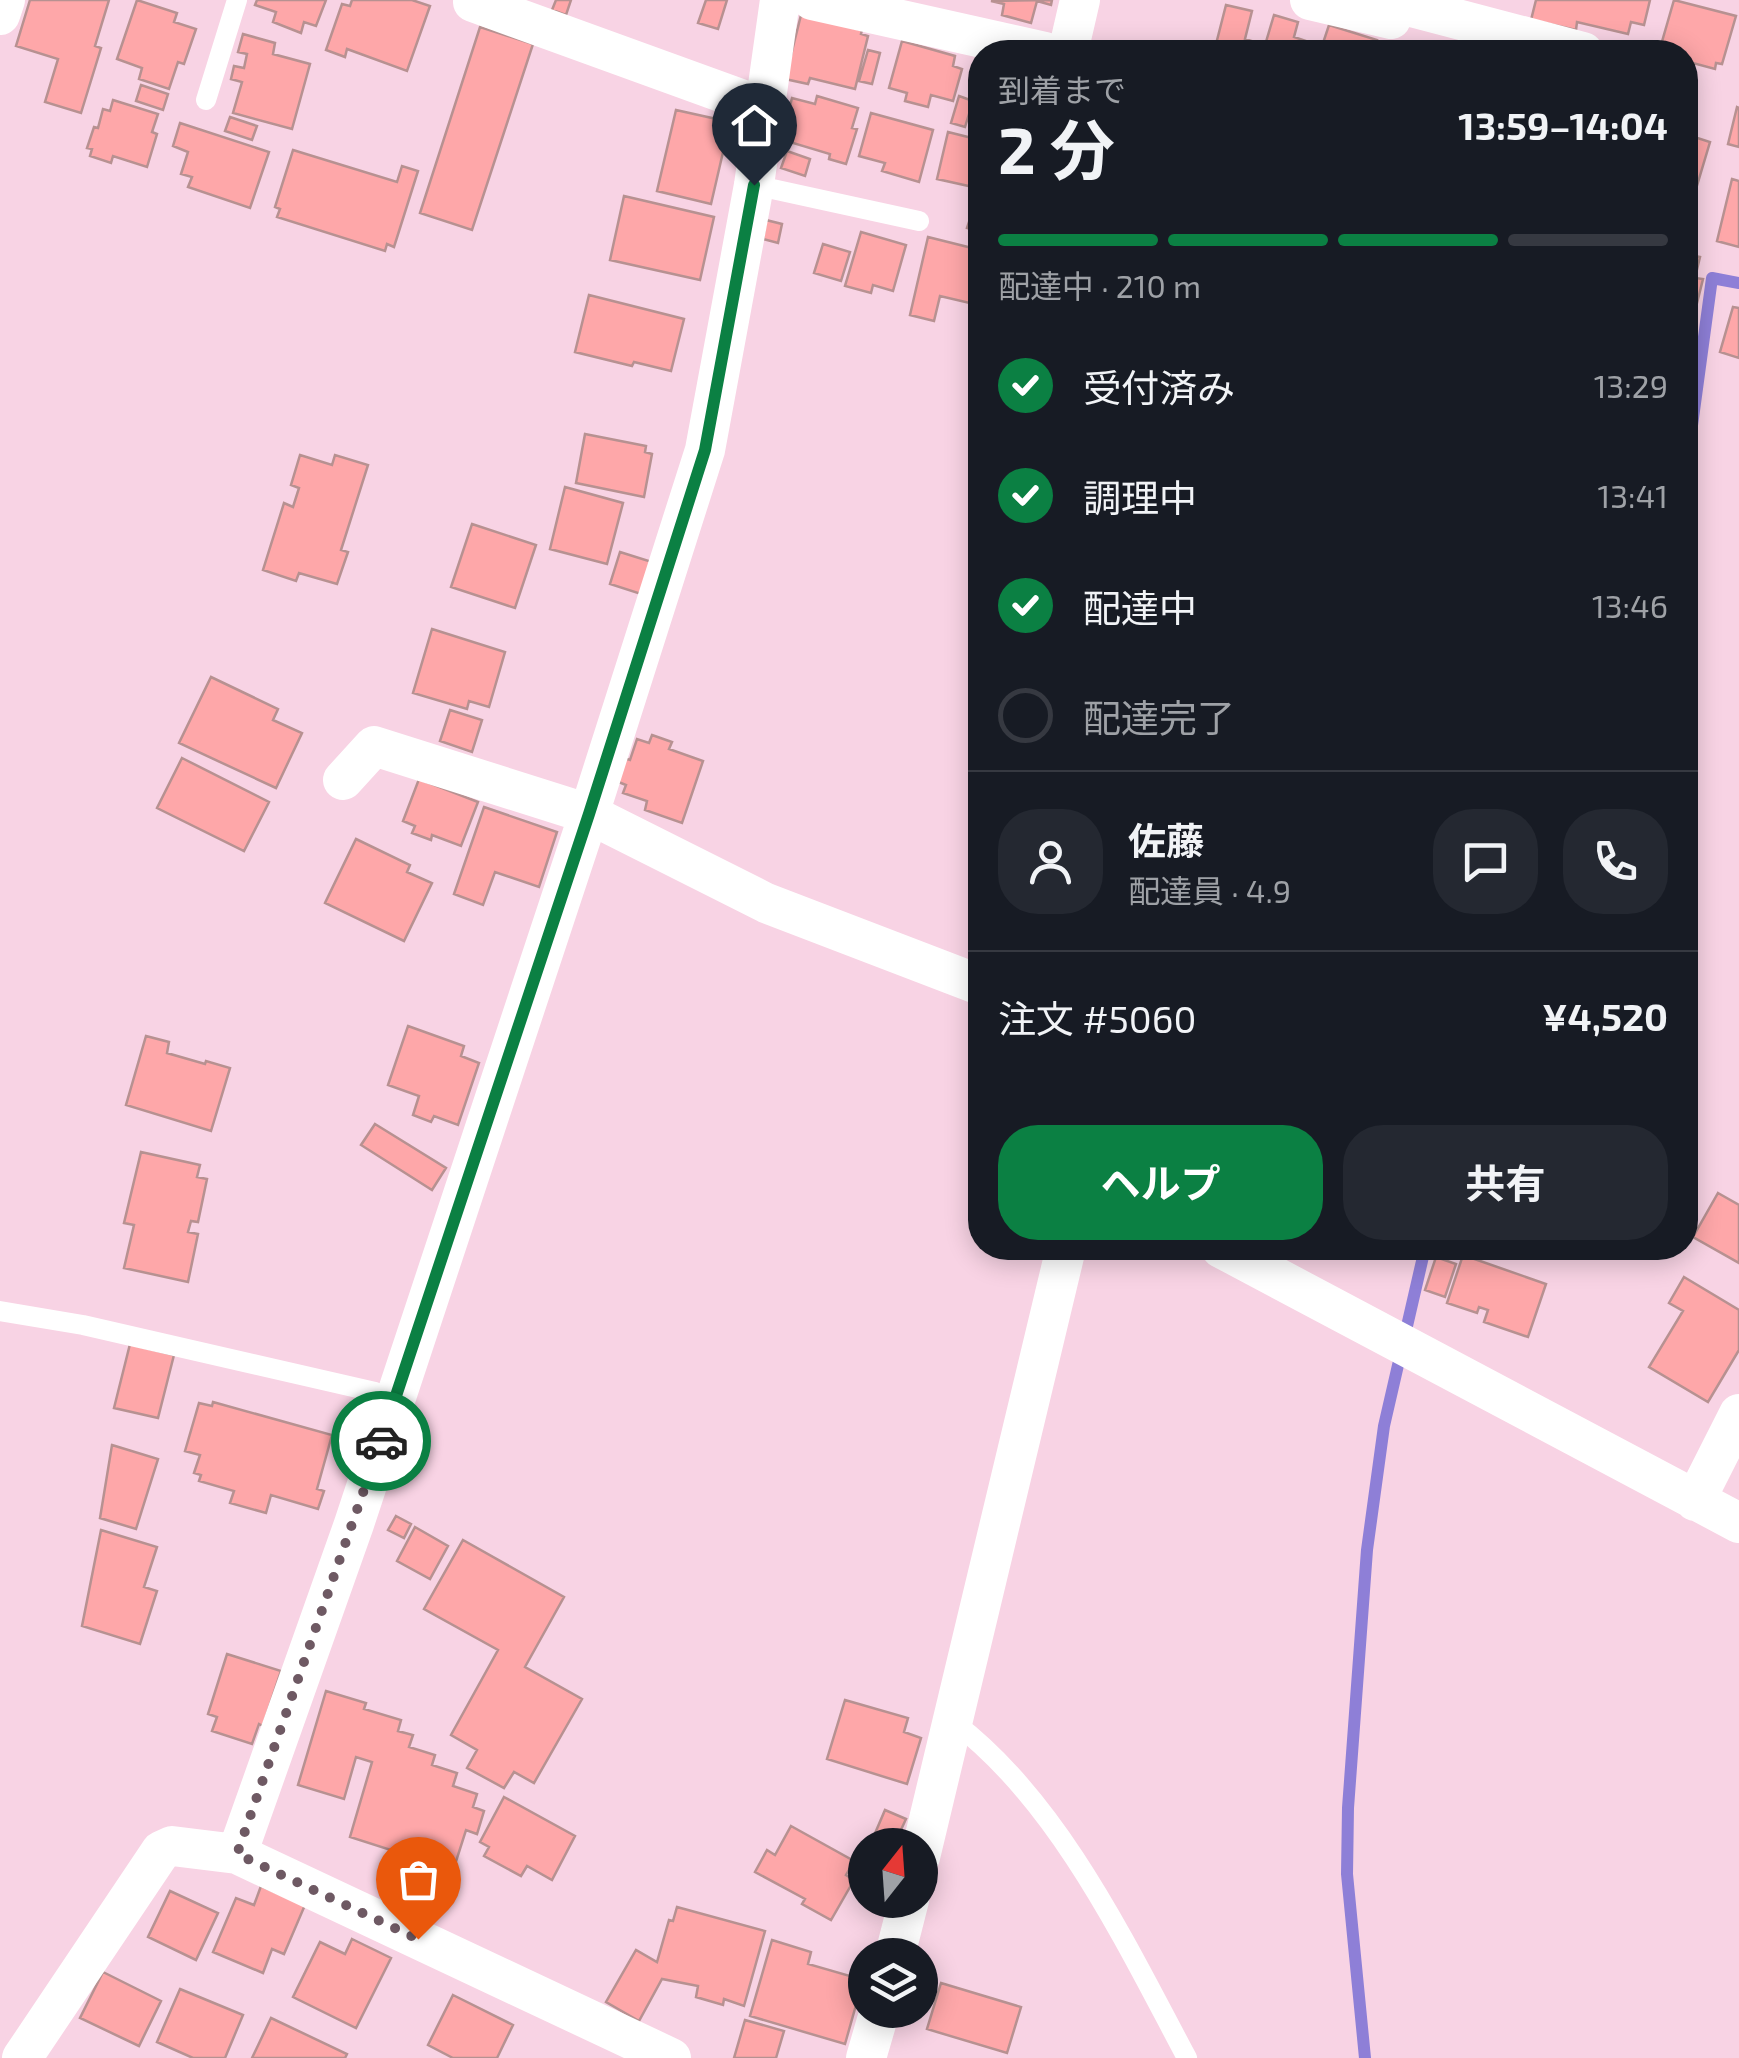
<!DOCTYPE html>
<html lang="ja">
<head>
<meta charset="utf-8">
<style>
  body { margin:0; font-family:"Exo 2","Noto Sans JP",sans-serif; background:#242831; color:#f1f3f6; height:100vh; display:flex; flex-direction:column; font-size:38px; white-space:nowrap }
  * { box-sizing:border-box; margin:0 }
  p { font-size:32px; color:#9ea1a6 }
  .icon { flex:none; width:55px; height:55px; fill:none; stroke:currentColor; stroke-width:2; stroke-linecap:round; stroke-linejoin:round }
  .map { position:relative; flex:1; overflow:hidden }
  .details { position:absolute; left:968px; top:40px; width:730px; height:1220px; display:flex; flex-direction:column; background:#171b24; border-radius:40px; box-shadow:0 5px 25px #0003 }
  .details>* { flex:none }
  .needle { width:65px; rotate:17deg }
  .buttons { position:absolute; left:848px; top:1828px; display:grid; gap:20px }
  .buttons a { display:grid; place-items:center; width:90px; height:90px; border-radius:50%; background:#171b24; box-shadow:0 5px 25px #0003; font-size:50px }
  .pin { position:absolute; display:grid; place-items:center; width:85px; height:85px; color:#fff; margin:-102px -42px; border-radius:50% 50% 50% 0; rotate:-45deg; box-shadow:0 0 10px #0007 }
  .pin .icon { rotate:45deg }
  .courier { position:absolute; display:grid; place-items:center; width:100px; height:100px; margin:-50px; border:8px solid #0b8043; border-radius:50%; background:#fff; color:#222; box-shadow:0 2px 12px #0007 }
  .overview em { font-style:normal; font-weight:700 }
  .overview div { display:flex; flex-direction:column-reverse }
  .overview { display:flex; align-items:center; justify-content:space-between; height:170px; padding:0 30px }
  h1 { font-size:65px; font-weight:700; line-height:75px }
  .bar { display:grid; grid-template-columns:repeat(4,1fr); gap:15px 10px; align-content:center; height:120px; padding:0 30px }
  .bar i { height:12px; border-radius:8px; background:#363941 }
  .bar .active { background:#0b8043 }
  .bar p { grid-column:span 4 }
  .line { display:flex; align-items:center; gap:25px; padding:0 30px; border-top:2px solid #363941 }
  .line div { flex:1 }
  .round { display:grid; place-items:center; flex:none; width:105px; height:105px; border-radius:40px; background:#242831 }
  ol { padding:0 30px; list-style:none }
  li { display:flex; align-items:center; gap:30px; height:110px }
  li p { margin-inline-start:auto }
  li .icon { padding:10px; border-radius:50%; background:#0b8043; color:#fff; stroke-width:4 }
  li:last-child { color:#9ea1a6 }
  li i { width:55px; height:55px; border:5px solid #363941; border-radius:50% }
  .action { display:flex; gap:20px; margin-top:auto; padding:20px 30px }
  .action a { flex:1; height:115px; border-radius:40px; background:#0b8043; color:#fff; font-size:40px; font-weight:700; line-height:115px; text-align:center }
  .action a+a { background:#242831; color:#f1f3f6 }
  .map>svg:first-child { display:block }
</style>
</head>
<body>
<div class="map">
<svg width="1739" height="2058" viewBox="0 0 1739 2058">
  <rect width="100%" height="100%" fill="#f8d3e4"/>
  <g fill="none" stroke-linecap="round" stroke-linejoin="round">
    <path stroke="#8e7fd7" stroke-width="12" d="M1685,477L1712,278L1739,283
      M1365,2058L1347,1874L1348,1808L1367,1550L1384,1426L1425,1248"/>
  </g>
  <path fill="#fea7a9" stroke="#b79191" stroke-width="2.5" d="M30,0H109L95,46L101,48L81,113L45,102L58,59L16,46Z
    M137,0L177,13L174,22L196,29L184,64L178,62L169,89L139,79L142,68L117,59Z
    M257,0H326L316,26L304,22L301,33L273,22L276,12L255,5Z
    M352,0H412L430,6L407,71L347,49L345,57L326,50L342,4L350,6Z
    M556,0H571L566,15L552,10Z
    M706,0H727L718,29L698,23Z
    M1052,0L1051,5L1037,1L1031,23L1002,15L1004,4L991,1Z
    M1536,0H1650L1644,25L1631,22L1628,34L1577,22L1576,30L1531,20Z
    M1674,0L1736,16L1722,64L1716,63L1715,69L1693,63L1691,73L1685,71V52H1659Z
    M1226,5L1252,11L1245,39L1255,42L1252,52H1214Z
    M801,15L862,30L861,34L868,36L855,89L810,78L808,84L785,79Z
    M1274,15L1298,22L1294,37L1306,41L1303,52H1263Z
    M1329,25L1377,40L1373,52H1320Z
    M480,27L533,44L472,230L420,213Z
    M243,34L275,43L273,54L310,64L292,129L233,113L242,82L231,79L234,66L244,68L247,54L238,52Z
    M902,41L955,56L953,66L962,69L953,101L931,95L928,107L905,101L907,93L889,88Z
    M1449,42L1486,52H1446Z
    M868,50L880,53L872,84L859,81Z
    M141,85L168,94L163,110L136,101Z
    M817,96L858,108L852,128L857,129L846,164L829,159L830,154L773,137L782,108L789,110L792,98L815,104Z
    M959,96L973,101L965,127L951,123Z
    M113,100L158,114L152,132L157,134L147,167L113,156L111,163L90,156L92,149L87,148L94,127L98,128L103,109L110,111Z
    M1737,107L1739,108V147L1728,144Z
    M676,110L730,122L711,204L657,191Z
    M871,113L933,130L919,182L882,171L885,163L859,156Z
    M230,117L257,126L252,140L225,131Z
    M180,123L269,152L250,208L188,187L192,177L181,174L188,152L173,146Z
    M948,132L980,140V198L971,196L973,187L937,179Z
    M1685,134L1710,142L1693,199L1685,197Z
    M293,150L397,182L402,166L418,171L394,247L387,244L385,251L277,217L280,209L275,207Z
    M787,151L810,159L805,176L781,168Z
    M1732,179L1739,181V247L1717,241Z
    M624,196L714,217L700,280L610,260Z
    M972,213L980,215V232L967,228Z
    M766,220L782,224L778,243L763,239Z
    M861,232L906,245L893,291L873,285L871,293L845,286Z
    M928,237L980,250L978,305L940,296L934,321L910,315Z
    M823,244L850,252L841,281L814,273Z
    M1685,254L1700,257L1695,278L1703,279L1696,307L1685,305Z
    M589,295L684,319L671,371L634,362L632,366L575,352Z
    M1733,307L1739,308V358L1720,352Z
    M585,434L646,446L645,452L652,454L644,497L576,483Z
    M300,455L332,465L335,455L368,465L341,550L348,552L337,584L299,573L296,581L263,570L284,503L293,507L299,488L291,485Z
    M565,487L623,503L607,564L550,549Z
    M472,524L536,545L515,608L451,587Z
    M620,552L652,562L641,594L610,584Z
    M432,629L505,652L489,707L469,701L467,709L413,693Z
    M211,677L278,709L273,720L302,733L276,788L179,743Z
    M450,710L482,720L472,752L440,741Z
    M652,735L672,742L669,749L703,761L682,823L645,810L647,801L623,793L626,785L616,781L624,758L630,760L637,739L649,743Z
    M182,758L269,802L244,851L157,808Z
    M419,779L478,802L461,846L432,835L431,840L412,833L415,826L403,821Z
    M484,807L557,832L539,887L495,872L483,905L454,894Z
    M356,839L410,865L407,872L432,883L404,941L325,903Z
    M408,1026L464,1046L461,1056L479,1063L458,1125L434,1116L431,1122L413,1115L419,1096L388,1085Z
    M146,1036L169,1042L167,1053L205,1064L206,1061L230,1068L211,1131L126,1105Z
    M375,1124L446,1168L432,1190L361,1145Z
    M141,1152L200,1165L197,1177L207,1179L198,1222L191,1221L188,1232L198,1234L188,1282L124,1268L134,1225L124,1223Z
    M1718,1193L1739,1205V1263L1693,1237Z
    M1463,1255L1546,1284L1528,1337L1484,1322L1488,1310L1479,1307L1477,1313L1447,1303Z
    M1436,1257L1456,1264L1445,1297L1425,1290Z
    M1684,1277L1739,1310V1350L1708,1402L1649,1367L1683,1311L1669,1303Z
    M130,1344L174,1355L158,1418L114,1408Z
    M213,1402L332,1435L317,1489L324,1491L318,1509L271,1495L266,1513L230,1503L234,1491L199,1481L201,1475L194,1473L200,1455L185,1451L199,1403L212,1406Z
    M112,1445L158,1459L136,1529L100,1518Z
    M396,1516L411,1524L404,1538L388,1530Z
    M415,1527L448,1546L430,1579L397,1561Z
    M101,1530L157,1547L144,1587L157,1591L140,1644L82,1626Z
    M463,1540L564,1597L525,1667L582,1699L534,1783L514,1772L504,1788L467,1768L477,1750L451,1735L498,1650L424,1609Z
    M227,1654L281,1671L263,1726L259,1724L252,1744L212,1731L217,1717L208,1714Z
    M326,1691L366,1703L364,1709L401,1720L398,1731L413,1735L409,1747L435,1755L432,1765L457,1773L453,1786L477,1794L473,1807L484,1811L477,1834L466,1830L452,1874L428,1867L423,1883L385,1871L391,1850L350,1837L372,1762L356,1757L344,1799L298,1785Z
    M845,1700L908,1718L904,1732L921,1738L907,1784L827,1759Z
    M504,1797L575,1836L552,1880L527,1866L521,1876L484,1856L489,1847L480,1842Z
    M885,1810L906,1819L894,1845L873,1838Z
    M791,1826L854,1861L846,1875L854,1880L831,1920L802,1904L805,1899L755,1872L767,1850L775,1855Z
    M261,1886L305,1905L284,1954L272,1949L263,1973L213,1952L236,1898L254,1905Z
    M170,1891L218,1913L196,1960L148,1937Z
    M677,1907L765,1931L744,2006L724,1999L723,2005L696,1997L698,1986L662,1979L639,2021L606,2002L636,1950L657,1962L669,1920L673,1921Z
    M352,1939L391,1958L356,2028L293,1997L320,1942L345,1954Z
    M772,1940L811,1952L808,1964L857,1978L852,1997L858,1998L845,2044L750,2016Z
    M103,1972L161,2001L139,2046L80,2018Z
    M941,1983L1021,2007L1007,2053L927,2029Z
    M180,1989L243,2015L225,2058H193L157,2042Z
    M453,1995L513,2025L497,2058H453L428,2045Z
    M271,2018L347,2054L345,2058H252Z
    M745,2020L784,2031L776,2058H734Z"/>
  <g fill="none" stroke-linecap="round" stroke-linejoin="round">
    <path stroke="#fff" stroke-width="20" d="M206,100L237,0
      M754,185L919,221
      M0,1311L83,1325L375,1392L395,1400
      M955,1723C1059,1802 1126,1944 1187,2058"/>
    <path stroke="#fff" stroke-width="40" d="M812,0L1045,52
      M1310,0L1391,19
      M473,2L765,108
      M1396,3L1583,52
      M0,15L5,0
      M1068,52L1080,0
      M343,780L374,746L589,814L766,903L980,985
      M1221,1248L1739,1523
      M1695,1501L1739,1414
      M237,1854L354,1524L589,814L705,450L754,185L780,0
      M920,1857L1066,1248
      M895,1955L909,1900
      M22,2058L161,1851L172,1846L237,1854L671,2058
      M866,2058L880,2010"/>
  </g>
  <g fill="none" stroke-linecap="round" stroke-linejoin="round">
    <path stroke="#6e5963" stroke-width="10" stroke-dasharray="0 18" d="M381,1441L237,1854L418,1939"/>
    <path stroke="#0b8043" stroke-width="12" d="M381,1441L589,814L705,450L754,185"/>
  </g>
</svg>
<div class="buttons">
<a><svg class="needle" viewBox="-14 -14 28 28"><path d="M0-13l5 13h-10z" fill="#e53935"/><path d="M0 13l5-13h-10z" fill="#9ea1a6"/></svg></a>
<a><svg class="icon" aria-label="layers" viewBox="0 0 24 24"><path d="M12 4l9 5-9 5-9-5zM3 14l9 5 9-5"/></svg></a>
</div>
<div class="pin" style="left:418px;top:1939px;background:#ea580c"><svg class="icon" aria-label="bag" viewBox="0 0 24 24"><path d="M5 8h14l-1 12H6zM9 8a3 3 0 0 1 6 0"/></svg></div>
<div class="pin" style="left:754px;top:185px;background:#1f2937"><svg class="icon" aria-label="home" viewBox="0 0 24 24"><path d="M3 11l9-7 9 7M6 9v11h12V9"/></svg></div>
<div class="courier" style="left:381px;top:1441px"><svg class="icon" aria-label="car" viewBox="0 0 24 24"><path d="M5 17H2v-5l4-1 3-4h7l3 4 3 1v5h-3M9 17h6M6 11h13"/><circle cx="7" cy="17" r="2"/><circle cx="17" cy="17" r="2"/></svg></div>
<section class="details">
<div class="overview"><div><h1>2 分</h1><p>到着まで</p></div><em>13:59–14:04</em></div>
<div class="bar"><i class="active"></i><i class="active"></i><i class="active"></i><i></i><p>配達中 · 210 m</p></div>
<ol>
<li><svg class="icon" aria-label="check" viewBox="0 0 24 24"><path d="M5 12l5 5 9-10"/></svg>受付済み<p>13:29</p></li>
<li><svg class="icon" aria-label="check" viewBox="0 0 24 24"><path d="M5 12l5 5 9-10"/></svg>調理中<p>13:41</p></li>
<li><svg class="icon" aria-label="check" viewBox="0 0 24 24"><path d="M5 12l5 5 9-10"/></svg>配達中<p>13:46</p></li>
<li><i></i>配達完了</li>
</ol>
<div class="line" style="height:180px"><a class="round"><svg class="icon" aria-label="person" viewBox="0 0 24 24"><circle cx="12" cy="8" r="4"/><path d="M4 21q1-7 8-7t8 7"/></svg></a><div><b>佐藤</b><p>配達員 · 4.9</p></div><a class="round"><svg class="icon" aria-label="chat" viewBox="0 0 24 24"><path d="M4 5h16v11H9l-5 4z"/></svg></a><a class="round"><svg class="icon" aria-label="phone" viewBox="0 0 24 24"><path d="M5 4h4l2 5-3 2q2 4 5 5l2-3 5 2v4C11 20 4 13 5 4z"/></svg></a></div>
<div class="line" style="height:130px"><div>注文 #5060</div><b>¥4,520</b></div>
<div class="action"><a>ヘルプ</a><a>共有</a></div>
</section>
</div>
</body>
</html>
